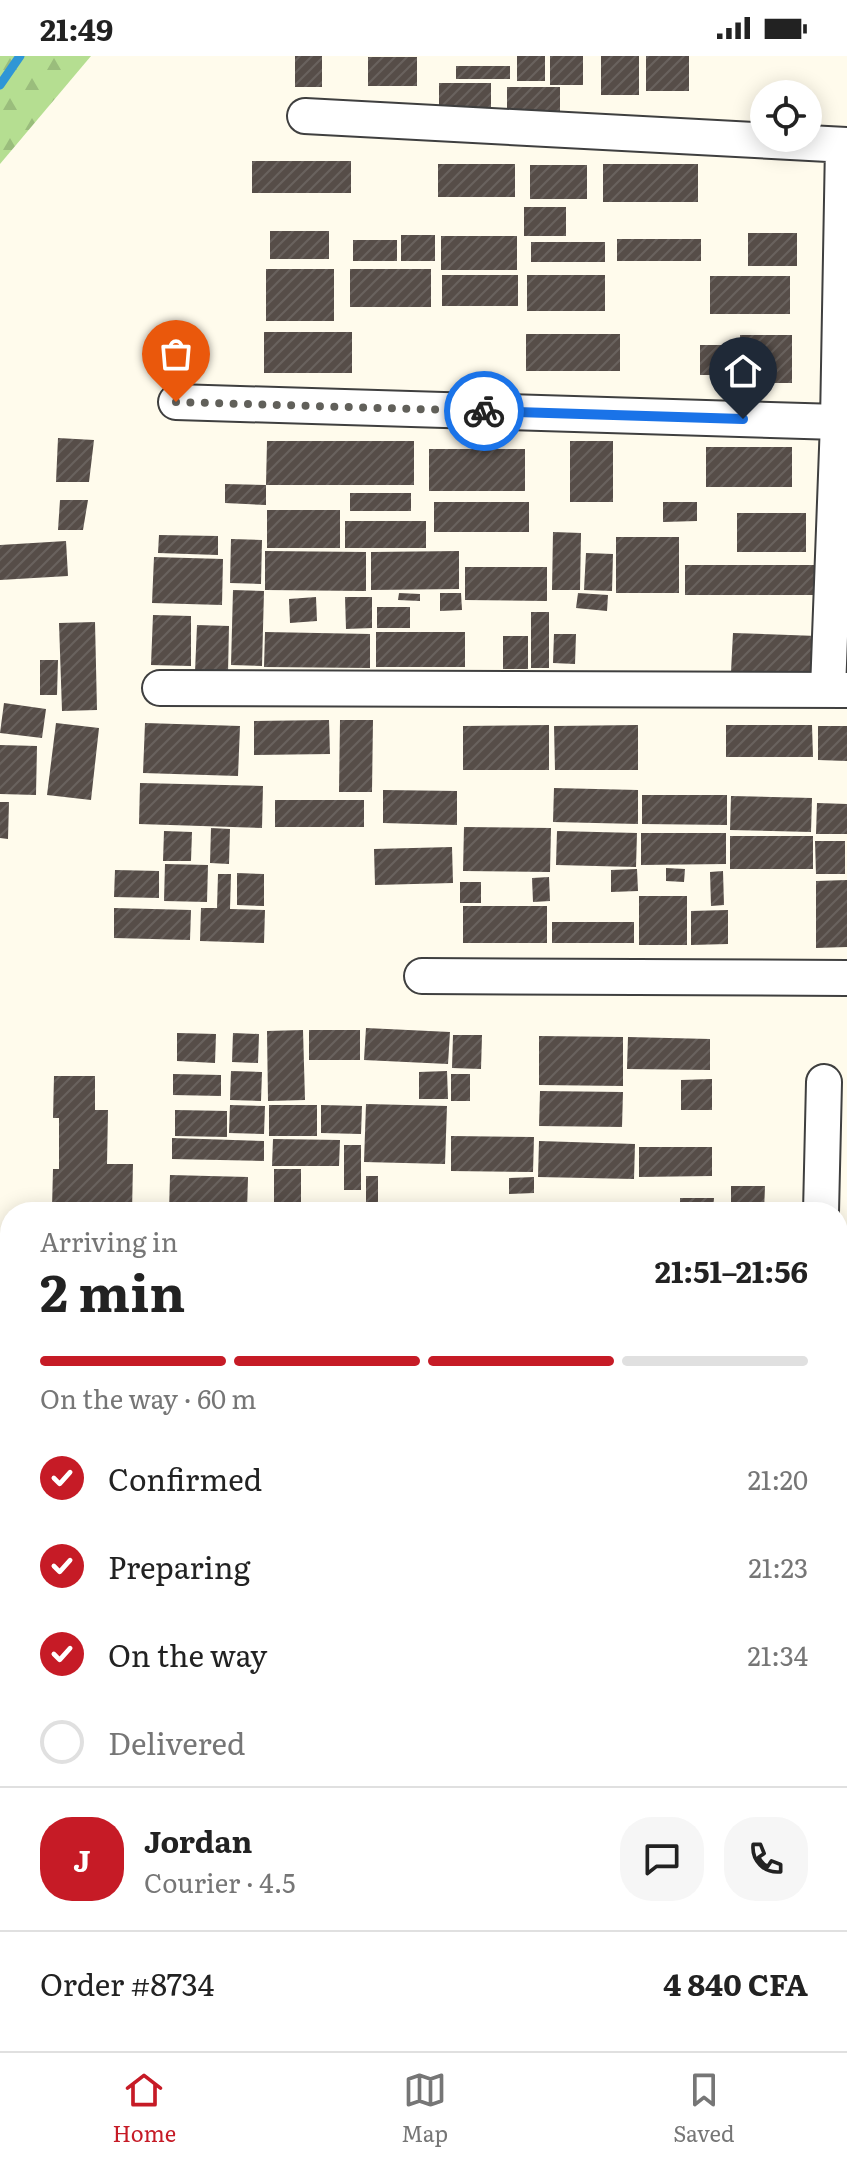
<!DOCTYPE html>
<html lang="en">
<head>
<meta charset="utf-8">
<style>
  body { margin:0; font-family:Literata,serif; background:#f6f6f6; color:#222; height:100vh; display:flex; flex-direction:column; font-size:30px; white-space:nowrap }
  * { box-sizing:border-box; margin:0 }
  p { font-size:26px; color:#767676 }
  .icon { flex:none; width:44px; height:44px; fill:none; stroke:currentColor; stroke-width:2; stroke-linecap:round; stroke-linejoin:round }
  .map { position:relative; flex:1; overflow:hidden }
  .sheet { position:absolute; left:0px; top:1146px; width:848px; height:850px; display:flex; flex-direction:column; background:#fff; border-radius:32px 32px 0 0; box-shadow:0 4px 20px #0003 }
  .sheet>* { flex:none }
  .tools { position:absolute; left:750px; top:24px; display:grid; gap:16px }
  .tools a { display:grid; place-items:center; width:72px; height:72px; border-radius:50%; background:#fff; box-shadow:0 4px 20px #0003; font-size:40px }
  .pin { position:absolute; display:grid; place-items:center; width:68px; height:68px; color:#fff; margin:-82px -34px; border-radius:50% 50% 50% 0; rotate:-45deg; box-shadow:0 0 8px #0007 }
  .pin .icon { rotate:45deg }
  .courier { position:absolute; display:grid; place-items:center; width:80px; height:80px; margin:-40px; border:6px solid #1a73e8; border-radius:50%; background:#fff; color:#222; box-shadow:0 2px 10px #0007 }
  .overview em { font-style:normal; font-weight:700 }
  .overview div { display:flex; flex-direction:column-reverse }
  .overview { display:flex; align-items:center; justify-content:space-between; height:136px; padding:0 40px }
  h1 { font-size:52px; font-weight:700; line-height:60px }
  .bar { display:grid; grid-template-columns:repeat(4,1fr); gap:12px 8px; align-content:center; height:96px; padding:0 40px }
  .bar i { height:10px; border-radius:6px; background:#e0e0e0 }
  .bar .current { background:#c61b26 }
  .bar p { grid-column:span 4 }
  .line { display:flex; align-items:center; gap:20px; padding:0 40px; border-top:2px solid #e0e0e0 }
  .line div { flex:1 }
  .round { display:grid; place-items:center; flex:none; width:84px; height:84px; border-radius:32px; background:#f6f6f6 }
  ol { padding:0 40px; list-style:none }
  li { display:flex; align-items:center; gap:24px; height:88px }
  li p { margin-inline-start:auto }
  li .icon { padding:8px; border-radius:50%; background:#c61b26; color:#fff; stroke-width:4 }
  li:last-child { color:#767676 }
  li i { width:44px; height:44px; border:4px solid #e0e0e0; border-radius:50% }
  .status { display:flex; justify-content:space-between; align-items:center; height:56px; padding:0 40px; background:#fff; direction:ltr }
  .status svg { height:22px; fill:currentColor }
  .tabs { display:flex; justify-content:space-around; align-items:center; height:112px; border-top:2px solid #e0e0e0; background:#fff; font-size:22px; color:#767676 }
  .tabs a { display:grid; justify-items:center; gap:4px }
  .tabs .current { color:#c61b26 }
  .map>svg:first-child { display:block }
</style>
</head>
<body>
<div class="status"><b>21:49</b><svg viewBox="0 0 49 12"><path d="M0 12V9h3v3zM5 12V6h3v6zM10 12V3h3v9zM15 12V0h3v12zM26 1h20v11H26zM47 4h2v5h-2z"/></svg></div>
<div class="map">
<svg width="847" height="1995" viewBox="0 0 847 1995">
  <defs>
    <pattern id="forest-firs" width="22" height="20" patternUnits="userSpaceOnUse" patternTransform="scale(2)"><rect width="22" height="20" fill="#b5de91"/><path d="M5 1l3.5 6h-7zM16 11l3.5 6h-7z" fill="#9abd7c"/></pattern>
    <pattern id="building-hatch" width="6" height="6" patternUnits="userSpaceOnUse" patternTransform="scale(2)"><rect width="6" height="6" fill="#564d48"/><path d="M-1 1l2-2M0 6l6-6M5 7l2-2" fill="none" stroke="#69625e"/></pattern>
  </defs>
  <rect width="100%" height="100%" fill="#fffbec"/>
  <path fill="url(#forest-firs)" d="M0,0H91L0,108Z"/>
  <g fill="none" stroke-linecap="round" stroke-linejoin="round">
    <path stroke="#2f96d6" stroke-width="9" d="M0,29L20,0"/>
  </g>
  <path fill="url(#building-hatch)" d="M295,0H322V31H295Z
    M517,0H545V25H517Z
    M550,0H583V29H550Z
    M601,0H639V39H601Z
    M646,0H689V35H646Z
    M368,1H417V30H368Z
    M456,10H510V23H456Z
    M439,27H491V54H439Z
    M507,31H560V58H507Z
    M252,105H351V137H252Z
    M438,108H515V141H438Z
    M603,108H698V146H603Z
    M530,109H587V143H530Z
    M524,151H566V180H524Z
    M270,175H329V203H270Z
    M748,177H797V210H748Z
    M401,179H435V205H401Z
    M441,180H517V214H441Z
    M617,183H701V205H617Z
    M353,184H397V205H353Z
    M531,186H605V206H531Z
    M266,213H334V265H266Z
    M350,213H431V251H350Z
    M442,219H518V250H442Z
    M527,219H605V255H527Z
    M710,220H790V258H710Z
    M264,276H352V317H264Z
    M526,278H620V315H526Z
    M740,279H792V327H740Z
    M700,289H727V319H700Z
    M58,382L94,384L89,426H56Z
    M267,385H414V429H266V449L225,447V428L266,429Z
    M570,385H613V446H570Z
    M706,391H792V431H706Z
    M429,393H525V435H429Z
    M350,437H411V455H350Z
    M60,444H88L83,474H58Z
    M434,446H529V476H434Z
    M663,446H697V465L663,466Z
    M267,454H340V492H267Z
    M737,457H806V496H737Z
    M345,465H426V492H345Z
    M553,476L581,477L580,534H552Z
    M159,479L218,480V499L158,497Z
    M616,481H679V537H616Z
    M231,483L262,484L261,528L230,527Z
    M66,485L68,520L0,524V489Z
    M265,495L366,496V535L265,534Z
    M459,495V533L371,534V496Z
    M586,497L613,498L612,535L584,534Z
    M154,501L223,503L222,549L152,547Z
    M685,509H815V539H685Z
    M465,511H547V545L465,544Z
    M233,534L264,535L262,610L231,609Z
    M399,537L420,538V545L398,544Z
    M440,537H461L462,554L440,555Z
    M578,537L608,539L607,555L576,552Z
    M316,541L317,565L290,567L289,543Z
    M345,541H372V572L346,573Z
    M377,551H410V572H377Z
    M531,556H549V612H531Z
    M153,559L191,560V610L151,609Z
    M95,566L97,654L62,655L59,567Z
    M197,569L229,570L228,617L195,616Z
    M265,576L370,578V612L264,611Z
    M376,576H465V611H376Z
    M733,577L817,580L816,619L731,616Z
    M554,578H576L575,608L553,607Z
    M503,580H528V613H503Z
    M40,604H58L57,639H40Z
    M4,647L46,653L42,682L0,677Z
    M329,664L330,698L254,699V665Z
    M340,664H373L372,736H339Z
    M56,667L99,672L91,744L47,739Z
    M145,667L240,670L238,720L143,717Z
    M549,669V714H463V670Z
    M638,669V714H555L554,670Z
    M726,669H812L813,701H726Z
    M818,670H847V705L818,704Z
    M0,689L37,690L36,739L0,738Z
    M140,727L263,730L262,772L139,768Z
    M554,732L638,734V768L553,766Z
    M383,734L457,735V769L383,767Z
    M642,739H727V769L642,768Z
    M731,740L812,742L811,776L730,774Z
    M275,744H364V771H275Z
    M0,746H9L8,783L0,782Z
    M817,747L847,748V778H816Z
    M464,771L551,772L550,816L463,815Z
    M211,772L230,773L229,808L210,807Z
    M164,775L192,776L191,805H163Z
    M557,775L637,777L636,811L556,809Z
    M641,777H726V808L641,809Z
    M730,780H813V813H730Z
    M815,785H845V818H816Z
    M452,791L453,827L375,829L374,793Z
    M165,808L208,809L207,846L164,845Z
    M666,812L685,813L684,826L666,825Z
    M637,813L638,835L611,836V814Z
    M115,814L159,815V842L114,841Z
    M723,815L724,849L711,850L710,816Z
    M237,817L264,818V850L237,849Z
    M218,818H231L230,853L265,854L264,887L200,885L201,852H217Z
    M549,821L550,845L533,846L532,822Z
    M847,824V891L816,892V825Z
    M460,826H481V847H460Z
    M639,840H687V889H639Z
    M463,850H547V887H463Z
    M114,852L191,854L190,884L114,882Z
    M728,854V888L691,889V855Z
    M552,866H634V887H552Z
    M366,972L450,976L448,1008L364,1004Z
    M303,974L305,1044L268,1045L267,975Z
    M309,974H360V1004H309Z
    M177,977L216,978L215,1007L177,1005Z
    M233,977L259,978L258,1007L232,1006Z
    M453,979H482L481,1013L452,1012Z
    M539,980L623,981V1030L539,1029Z
    M628,981L710,983V1014L627,1013Z
    M231,1015L262,1016L261,1045L230,1044Z
    M447,1015L448,1043H419V1016Z
    M173,1018L221,1019V1040L173,1039Z
    M451,1018H470V1045H451Z
    M54,1020H95V1054H108L107,1108H133L132,1156H95V1152H52L53,1113H59V1062H53Z
    M712,1023V1054H681V1024Z
    M540,1035L623,1036L622,1071L539,1070Z
    M366,1048L447,1050L445,1108L364,1106Z
    M230,1049L265,1050L264,1078L229,1077Z
    M269,1049H317V1080H269Z
    M321,1049L362,1050L361,1078L321,1077Z
    M175,1054L227,1055V1081L175,1080Z
    M451,1080L534,1081L533,1116L451,1115Z
    M172,1082L264,1085V1105L172,1103Z
    M273,1083L340,1084L339,1110H272Z
    M539,1085L635,1088L634,1123L538,1121Z
    M344,1089H361V1134H344Z
    M639,1091H712V1120L639,1121Z
    M274,1113H301V1150H274Z
    M170,1119L248,1121L247,1156H169Z
    M366,1120H378V1147H366Z
    M534,1121V1137L509,1138V1122Z
    M731,1130H765L764,1156H731Z
    M680,1142H714L713,1156H680Z
    M408,1151L447,1153V1156H408Z
    M364,1152L402,1153V1156H363Z
    M0,1231L10,1232V1271H0Z
    M0,1413H10V1446H0Z
    M838,1608H847V1637H838Z
    M838,1639H847V1671H838Z
    M838,1714H847V1752H838Z
    M51,1986H84L96,1995H53L47,1991Z
    M101,1986H142L151,1993L113,1995Z
    M180,1986H249L261,1995H193Z
    M423,1986H439V1995H422Z
    M478,1986H507V1995H478Z
    M517,1986H556V1995H517Z
    M575,1986H617L616,1995H575Z
    M662,1986H692V1995H662Z
    M716,1986H749L748,1995H716Z
    M751,1986H779V1995H751Z
    M802,1990L838,1991V1995H802Z"/>
  <g fill="none" stroke-linecap="round" stroke-linejoin="round">
    <g stroke="#3f3f3f" stroke-width="38">
      <path id="street" d="M305,60L847,89
        M176,346L838,366
        M160,632L847,634
        M828,634L838,366L843,89
        M422,920L847,922
        M821,1156L824,1026
        M838,1499H847
        M0,1755L10,1764
        M0,1865L10,1853
        M299,1986L311,1995"/>
    </g>
    <g stroke="#2e2e2e" stroke-width="48">
      <path id="secondary" d="M838,1774H847
        M625,1995V1986"/>
    </g>
    <use href="#street" stroke="#fff" stroke-width="34"/>
    <use href="#secondary" stroke="#fff4a7" stroke-width="44"/>
  </g>
  <g fill="none" stroke-linecap="round" stroke-linejoin="round">
    <path stroke="#61605a" stroke-width="8" stroke-dasharray="0 14.4" d="M176,346L484,355"/>
    <path stroke="#1a73e8" stroke-width="10" d="M484,355L743,363"/>
  </g>
</svg>
<div class="tools">
<a><svg class="icon" aria-label="locate" viewBox="0 0 24 24"><circle cx="12" cy="12" r="6"/><path d="M12 2v4M12 18v4M2 12h4M18 12h4"/></svg></a>
</div>
<div class="pin" style="left:176px;top:346px;background:#ea580c"><svg class="icon" aria-label="bag" viewBox="0 0 24 24"><path d="M5 8h14l-1 12H6zM9 8a3 3 0 0 1 6 0"/></svg></div>
<div class="pin" style="left:743px;top:363px;background:#1f2937"><svg class="icon" aria-label="home" viewBox="0 0 24 24"><path d="M3 11l9-7 9 7M6 9v11h12V9"/></svg></div>
<div class="courier" style="left:484px;top:355px"><svg class="icon" aria-label="bike" viewBox="0 0 24 24"><circle cx="6" cy="16" r="4"/><circle cx="18" cy="16" r="4"/><path d="M6 16l4-8h5l3 8M10 8l3 8H6M13 5h3"/></svg></div>
<section class="sheet">
<div class="overview"><div><h1>2 min</h1><p>Arriving in</p></div><em>21:51–21:56</em></div>
<div class="bar"><i class="current"></i><i class="current"></i><i class="current"></i><i></i><p>On the way · 60 m</p></div>
<ol>
<li><svg class="icon" aria-label="check" viewBox="0 0 24 24"><path d="M5 12l5 5 9-10"/></svg>Confirmed<p>21:20</p></li>
<li><svg class="icon" aria-label="check" viewBox="0 0 24 24"><path d="M5 12l5 5 9-10"/></svg>Preparing<p>21:23</p></li>
<li><svg class="icon" aria-label="check" viewBox="0 0 24 24"><path d="M5 12l5 5 9-10"/></svg>On the way<p>21:34</p></li>
<li><i></i>Delivered</li>
</ol>
<div class="line" style="height:144px"><b class="round" style="background:#c61b26;color:#fff">J</b><div><b>Jordan</b><p>Courier · 4.5</p></div><a class="round"><svg class="icon" aria-label="chat" viewBox="0 0 24 24"><path d="M4 5h16v11H9l-5 4z"/></svg></a><a class="round"><svg class="icon" aria-label="phone" viewBox="0 0 24 24"><path d="M5 4h4l2 5-3 2q2 4 5 5l2-3 5 2v4C11 20 4 13 5 4z"/></svg></a></div>
<div class="line" style="height:104px"><div>Order #8734</div><b>4 840 CFA</b></div>
</section>
</div>
<nav class="tabs">
<a class="current"><svg class="icon" aria-label="home" viewBox="0 0 24 24"><path d="M3 11l9-7 9 7M6 9v11h12V9"/></svg>Home</a>
<a><svg class="icon" aria-label="map" viewBox="0 0 24 24"><path d="M3 6l6-2 6 2 6-2v14l-6 2-6-2-6 2zM9 4v14M15 6v14"/></svg>Map</a>
<a><svg class="icon" aria-label="saved" viewBox="0 0 24 24"><path d="M7 4h10v16l-5-4-5 4z"/></svg>Saved</a>
</nav>
</body>
</html>
